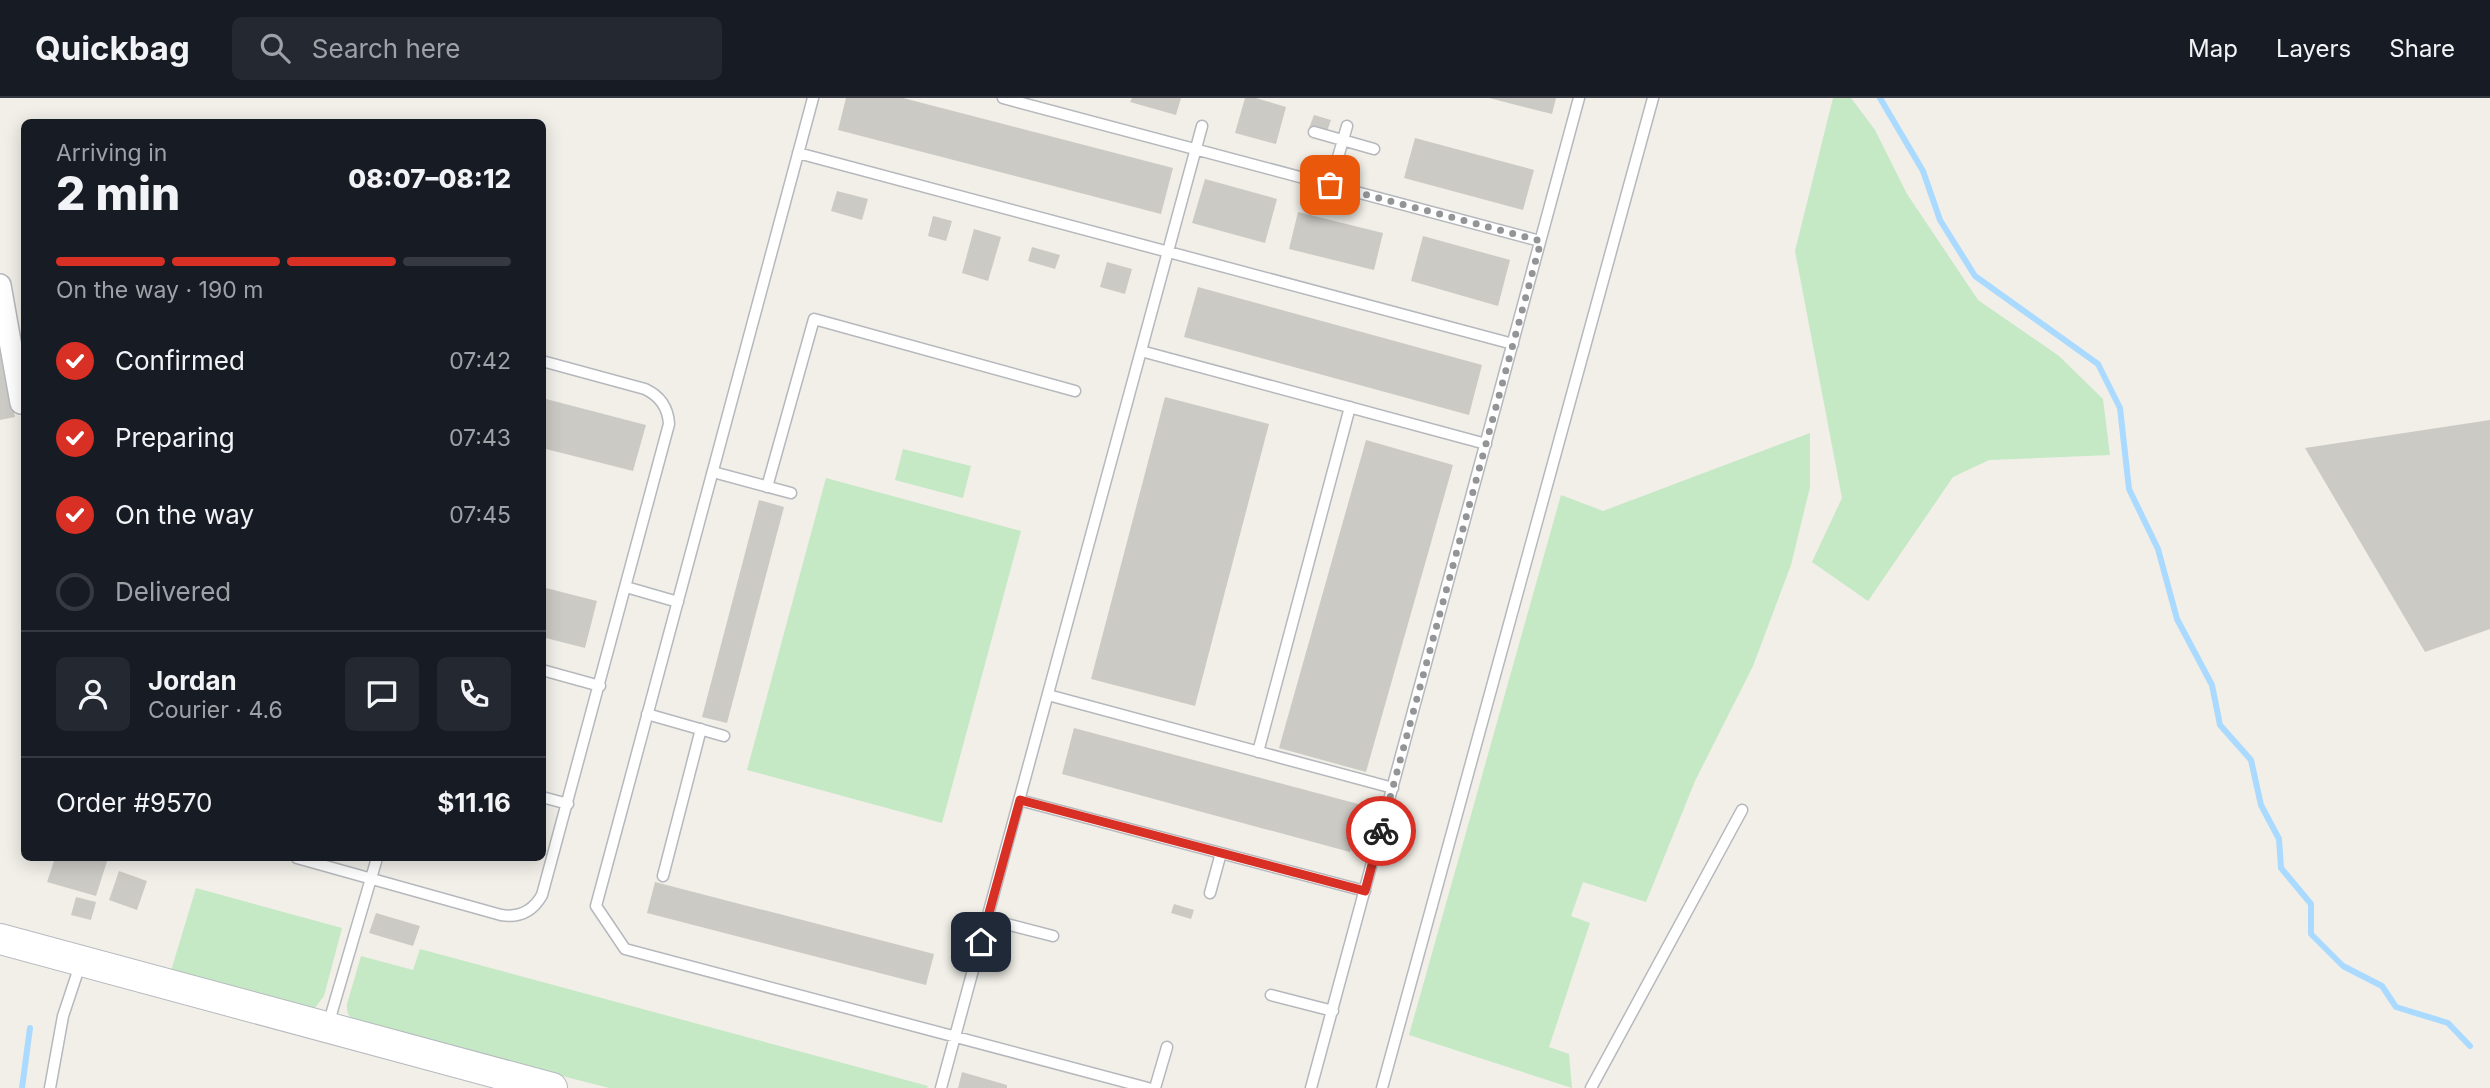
<!DOCTYPE html>
<html lang="en">
<head>
<meta charset="utf-8">
<style>
  body { margin:0; font-family:Inter,sans-serif; background:#242831; color:#f1f3f6; height:100vh; display:flex; flex-direction:column; font-size:26px; white-space:nowrap }
  * { box-sizing:border-box; margin:0 }
  p { font-size:23px; color:#9ea1a6 }
  .icon { flex:none; width:38px; height:38px; fill:none; stroke:currentColor; stroke-width:2; stroke-linecap:round; stroke-linejoin:round }
  .map { position:relative; flex:1; overflow:hidden }
  .side { position:absolute; left:21px; top:21px; width:525px; height:742px; display:flex; flex-direction:column; background:#171b24; border-radius:10px; box-shadow:0 4px 18px #0003 }
  .side>* { flex:none }
  .pin { position:absolute; display:grid; place-items:center; width:60px; height:60px; color:#fff; margin:-30px; border-radius:14px; box-shadow:0 4px 10px #0006 }
  .courier { position:absolute; display:grid; place-items:center; width:70px; height:70px; margin:-35px; border:5px solid #d93025; border-radius:50%; background:#fff; color:#222; box-shadow:0 2px 9px #0007 }
  .summary em { font-style:normal; font-weight:800 }
  .summary div { display:flex; flex-direction:column-reverse }
  .summary { display:flex; align-items:center; justify-content:space-between; height:119px; padding:0 35px }
  h1 { font-size:46px; font-weight:800; line-height:52px }
  .bar { display:grid; grid-template-columns:repeat(4,1fr); gap:10px 7px; align-content:center; height:84px; padding:0 35px }
  .bar i { height:9px; border-radius:5px; background:#363941 }
  .bar .current { background:#d93025 }
  .bar p { grid-column:span 4 }
  .line { display:flex; align-items:center; gap:18px; padding:0 35px; border-top:2px solid #363941 }
  .line div { flex:1 }
  .round { display:grid; place-items:center; flex:none; width:74px; height:74px; border-radius:10px; background:#242831 }
  ol { padding:0 35px; list-style:none }
  li { display:flex; align-items:center; gap:21px; height:77px }
  li p { margin-inline-start:auto }
  li .icon { padding:7px; border-radius:50%; background:#d93025; color:#fff; stroke-width:4 }
  li:last-child { color:#9ea1a6 }
  li i { width:38px; height:38px; border:4px solid #363941; border-radius:50% }
  header { display:flex; align-items:center; gap:42px; box-sizing:border-box; height:98px; padding:0 35px; background:#171b24; border-bottom:2px solid #363941 }
  header strong { font-size:33px }
  nav { display:flex; gap:38px; margin-inline-start:auto; font-size:24px }
  .search { width:490px; height:63px; background:#242831; display:flex; align-items:center; gap:18px; box-sizing:border-box; padding:0 24px; border-radius:10px; color:#9ea1a6; font-size:26px }
  .map>svg:first-child { display:block }
</style>
</head>
<body>
<header>
<strong>Quickbag</strong>
<div class="search"><svg class="icon" aria-label="search" viewBox="0 0 24 24"><circle cx="10" cy="10" r="6"/><path d="M15 15l6 6"/></svg>Search here</div>
<nav><a>Map</a><a>Layers</a><a>Share</a></nav>
</header>
<div class="map">
<svg width="2490" height="990" viewBox="0 0 2490 990">
  <rect width="100%" height="100%" fill="#f1efe8"/>
  <path fill="#c5e8c5" d="M1833,0H1851L1875,32L1907,96L1978,202L2059,258L2103,301L2110,357L1989,362L1953,379L1868,503L1812,464L1842,400L1795,153Z
    M1810,335V389L1791,467L1753,568L1695,683L1646,804L1583,784L1571,818L1590,825L1549,949L1569,956L1572,990L1409,937L1561,397L1603,413Z
    M903,351L971,368L963,400L895,382Z
    M826,380L1021,433L942,725L747,672Z
    M196,790L342,830L324,898L314,911L170,876Z
    M420,851L928,988L927,990H609L357,925C350,921 346,915 347,906L361,858L413,872Z"/>
  <g fill="none" stroke-linecap="round" stroke-linejoin="round">
    <path stroke="#aadaff" stroke-width="6" d="M1880,0L1923,73L1940,122L1975,178L2098,266L2120,310L2129,391L2158,451L2177,521L2212,587L2220,627L2251,662L2261,707L2279,741L2281,770L2311,806V836L2343,868L2382,888L2396,909L2448,925L2470,948
      M22,990L30,930"/>
  </g>
  <path fill="#cccac5" d="M846,0H903L1173,70L1161,116L838,32Z
    M1132,0H1181L1176,17L1130,4Z
    M1245,0H1256L1286,9L1276,46L1235,35Z
    M1489,0H1556L1552,16Z
    M1314,17L1331,22L1326,36L1309,30Z
    M1415,40L1534,72L1523,112L1404,80Z
    M1205,81L1277,101L1265,145L1192,125Z
    M837,93L868,101L862,122L831,113Z
    M1298,114L1383,135L1374,172L1289,151Z
    M933,118L952,123L946,143L928,138Z
    M974,131L1001,139L988,183L962,175Z
    M1423,138L1510,162L1498,208L1411,183Z
    M1032,149L1060,157L1055,171L1028,163Z
    M1107,164L1132,171L1125,196L1100,189Z
    M1198,189L1482,267L1469,317L1184,239Z
    M0,250L15,319L0,322Z
    M1165,299L1269,326L1195,608L1091,581Z
    M542,300L646,327L633,373L542,350Z
    M2490,322V531L2425,554L2305,350Z
    M1366,342L1453,367L1366,674L1279,650Z
    M759,402L784,409L727,625L702,619Z
    M542,489L597,503L585,550L542,539Z
    M1074,630L1362,707L1350,754L1062,676Z
    M55,760H108L96,798L47,784Z
    M119,773L147,783L137,812L109,802Z
    M655,784L934,856L926,887L647,815Z
    M76,799L96,804L91,822L71,817Z
    M1174,806L1194,812L1191,821L1171,815Z
    M376,815L420,828L413,848L369,835Z
    M962,974L1007,987V990H958Z"/>
  <g fill="none" stroke-linecap="round" stroke-linejoin="round">
    <g stroke="#b5b8bc" stroke-width="13">
      <path id="lane" d="M813,0L596,808L625,851L1148,990
        M1003,0L1540,143
        M1314,34L1374,51
        M798,55L1513,246
        M1330,87L1347,28
        M1141,253L1486,346
        M713,374L791,395
        M767,389L814,221L1075,293
        M626,489L678,504
        M542,572L600,588
        M1048,597L1393,690
        M647,616L724,638
        M1258,654L1350,309
        M542,699L568,706
        M1019,702L1365,793
        M297,760L501,817C519,820 533,813 542,797L669,326C668,309 660,298 645,291L542,263
        M663,778L701,631
        M1210,795L1221,755
        M987,821L1053,838
        M1271,897L1333,913
        M328,927L377,760
        M50,990L63,918L81,864
        M941,990L1202,28
        M1155,990L1167,949
        M1311,990L1579,0
        M1382,990L1653,0
        M1591,990L1742,712"/>
    </g>
    <g stroke="#b5b8bc" stroke-width="24">
      <path id="street" d="M0,187L21,305"/>
    </g>
    <g stroke="#b6babf" stroke-width="32">
      <path id="secondary" d="M0,841L552,990"/>
    </g>
    <use href="#lane" stroke="#fff" stroke-width="10"/>
    <use href="#street" stroke="#fff" stroke-width="21"/>
    <use href="#secondary" stroke="#fff" stroke-width="30"/>
  </g>
  <g fill="none" stroke-linecap="round" stroke-linejoin="round">
    <path stroke="#929495" stroke-width="7" stroke-dasharray="0 12.6" d="M1330,87L1541,143L1381,733"/>
    <path stroke="#d93025" stroke-width="9" d="M981,844L1020,702L1365,793L1381,733"/>
  </g>
</svg>
<div class="pin" style="left:1330px;top:87px;background:#ea580c"><svg class="icon" aria-label="bag" viewBox="0 0 24 24"><path d="M5 8h14l-1 12H6zM9 8a3 3 0 0 1 6 0"/></svg></div>
<div class="pin" style="left:981px;top:844px;background:#1f2937"><svg class="icon" aria-label="home" viewBox="0 0 24 24"><path d="M3 11l9-7 9 7M6 9v11h12V9"/></svg></div>
<div class="courier" style="left:1381px;top:733px"><svg class="icon" aria-label="bike" viewBox="0 0 24 24"><circle cx="6" cy="16" r="4"/><circle cx="18" cy="16" r="4"/><path d="M6 16l4-8h5l3 8M10 8l3 8H6M13 5h3"/></svg></div>
<section class="side">
<div class="summary"><div><h1>2 min</h1><p>Arriving in</p></div><em>08:07–08:12</em></div>
<div class="bar"><i class="current"></i><i class="current"></i><i class="current"></i><i></i><p>On the way · 190 m</p></div>
<ol>
<li><svg class="icon" aria-label="check" viewBox="0 0 24 24"><path d="M5 12l5 5 9-10"/></svg>Confirmed<p>07:42</p></li>
<li><svg class="icon" aria-label="check" viewBox="0 0 24 24"><path d="M5 12l5 5 9-10"/></svg>Preparing<p>07:43</p></li>
<li><svg class="icon" aria-label="check" viewBox="0 0 24 24"><path d="M5 12l5 5 9-10"/></svg>On the way<p>07:45</p></li>
<li><i></i>Delivered</li>
</ol>
<div class="line" style="height:126px"><a class="round"><svg class="icon" aria-label="person" viewBox="0 0 24 24"><circle cx="12" cy="8" r="4"/><path d="M4 21q1-7 8-7t8 7"/></svg></a><div><b>Jordan</b><p>Courier · 4.6</p></div><a class="round"><svg class="icon" aria-label="chat" viewBox="0 0 24 24"><path d="M4 5h16v11H9l-5 4z"/></svg></a><a class="round"><svg class="icon" aria-label="phone" viewBox="0 0 24 24"><path d="M5 4h4l2 5-3 2q2 4 5 5l2-3 5 2v4C11 20 4 13 5 4z"/></svg></a></div>
<div class="line" style="height:91px"><div>Order #9570</div><b>$11.16</b></div>
</section>
</div>
</body>
</html>
